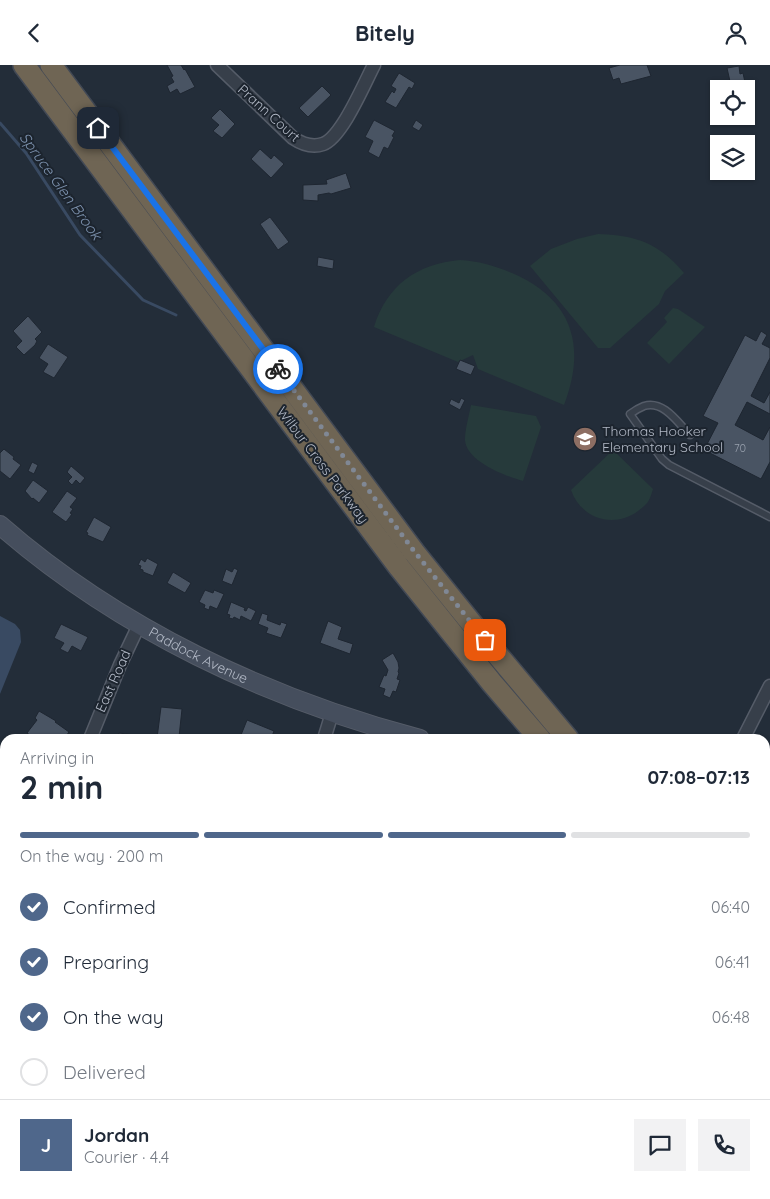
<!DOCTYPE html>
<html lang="en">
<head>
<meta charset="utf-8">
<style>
  body { margin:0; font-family:Quicksand,sans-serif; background:#f2f2f3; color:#1f2937; height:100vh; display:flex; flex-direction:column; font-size:19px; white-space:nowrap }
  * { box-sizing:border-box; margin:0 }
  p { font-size:16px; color:#747a83 }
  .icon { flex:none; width:28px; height:28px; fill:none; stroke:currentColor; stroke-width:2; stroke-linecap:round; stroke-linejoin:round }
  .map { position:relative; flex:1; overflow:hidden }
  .side { position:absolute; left:0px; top:669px; width:770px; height:466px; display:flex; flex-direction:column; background:#fff; border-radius:15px 15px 0 0; box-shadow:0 1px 4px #0004 }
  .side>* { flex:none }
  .controls { position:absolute; left:710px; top:15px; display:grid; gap:10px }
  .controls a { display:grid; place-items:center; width:45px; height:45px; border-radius:0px; background:#fff; box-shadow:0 1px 4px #0004; font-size:25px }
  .pin { position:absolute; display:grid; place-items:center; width:42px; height:42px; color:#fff; margin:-21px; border-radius:10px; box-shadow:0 2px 8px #0006 }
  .courier { position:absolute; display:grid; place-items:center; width:50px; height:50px; margin:-25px; border:4px solid #1a73e8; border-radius:50%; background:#fff; color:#222; box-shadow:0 1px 6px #0007 }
  .head em { font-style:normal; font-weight:700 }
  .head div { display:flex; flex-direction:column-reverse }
  .head { display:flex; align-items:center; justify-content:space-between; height:85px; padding:0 20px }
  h1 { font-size:32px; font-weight:700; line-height:38px }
  .bar { display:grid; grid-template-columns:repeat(4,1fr); gap:8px 5px; align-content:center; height:60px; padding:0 20px }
  .bar i { height:6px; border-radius:4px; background:#e0e1e3 }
  .bar .active { background:#4f678b }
  .bar p { grid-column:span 4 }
  .line { display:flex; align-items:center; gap:12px; padding:0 20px; border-top:1px solid #e0e1e3 }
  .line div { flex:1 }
  .round { display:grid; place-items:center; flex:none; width:52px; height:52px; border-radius:0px; background:#f2f2f3 }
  ol { padding:0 20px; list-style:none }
  li { display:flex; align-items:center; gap:15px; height:55px }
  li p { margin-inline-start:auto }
  li .icon { padding:5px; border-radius:50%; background:#4f678b; color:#fff; stroke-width:4 }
  li:last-child { color:#747a83 }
  li i { width:28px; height:28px; border:2px solid #e0e1e3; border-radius:50% }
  header { display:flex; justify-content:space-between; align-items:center; height:65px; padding:0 20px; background:#fff; font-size:22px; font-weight:700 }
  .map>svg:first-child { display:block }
</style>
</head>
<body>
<header><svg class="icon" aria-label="back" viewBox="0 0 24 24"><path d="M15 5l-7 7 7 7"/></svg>Bitely<svg class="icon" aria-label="person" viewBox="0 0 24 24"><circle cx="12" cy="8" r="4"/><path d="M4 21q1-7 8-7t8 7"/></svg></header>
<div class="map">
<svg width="770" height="1134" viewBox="0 0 770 1134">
  <rect width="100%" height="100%" fill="#232d39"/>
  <path fill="#263a3b" d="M598,169C635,170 659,178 684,208L665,226L659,239L610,283H598L530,201L551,184L577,174Z
    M460,195C479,196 495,201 512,208C572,234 587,280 564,340L478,304L473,290L458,297L374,262C387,220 417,199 460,195Z
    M673,243L678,244L705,262L669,299L647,278L667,257L664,253Z
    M471,340L536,351L541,362L523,416C505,411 466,396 465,375C465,364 469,351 471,340Z
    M613,385L653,424C652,427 651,431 649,435C647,439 642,443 638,446C614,464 581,454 571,425Z"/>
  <path fill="#394a62" d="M0,551L15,559L20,565L21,577L0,629Z"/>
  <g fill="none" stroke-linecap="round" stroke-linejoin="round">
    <path stroke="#394a62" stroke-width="3" d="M0,58L26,88L80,170L143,235L176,250"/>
  </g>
  <path fill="#495463" stroke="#1e2631" d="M167,0H181L184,5L185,4L195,22L180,29L177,24L170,28L167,21L174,17L171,12L173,11Z
    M620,0H647L651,11L621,19L619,13L613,15L609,3Z
    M739,1L740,9L743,8L746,22L743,24H729V22L731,21L727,3Z
    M399,8L415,18L412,24L409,22L396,43L385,37L392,26L394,28L396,24L391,21Z
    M322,21L331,30L308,52L299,43Z
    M220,44L235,59L222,73L213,66L219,60L211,53Z
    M374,55L395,66L392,71L394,72L388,84L384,82L379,93L368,87L373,76L365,72Z
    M416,55L423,60L419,66L412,62Z
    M260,84L271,94L274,90L284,99L271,113L251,94Z
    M346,108L351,123L331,129L329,128L318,130V136L303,135V120L327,119L326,115Z
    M270,152L289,177L278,185L260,159Z
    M318,192L334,195L333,204L317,201Z
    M28,251L42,267L35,274L37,276L35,280L24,290L16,282L22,276L13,266Z
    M761,266L767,270L762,279L770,283V293L751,331L764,338L770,327V349L747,337L735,360L763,375L770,362V397L761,414L704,385L718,358L703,351L745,270L756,276Z
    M48,279L68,292L54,313L43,307L48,299L39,293Z
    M460,295L475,301L471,310L456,304Z
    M461,333L465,335L460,345L449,339L451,334L459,338Z
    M4,384L14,392L13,394L21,400L10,414L0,406V388Z
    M32,397L38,400L34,409L28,406Z
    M71,401L85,413L80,419L76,415L72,420L68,416L72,412L67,407Z
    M33,415L48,426L39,438L33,433L32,434L25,426Z
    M67,426L77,433L70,442L73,444L70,448L72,449L66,457L52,447Z
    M94,452L111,462L103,477L87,470L88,468L86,467Z
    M147,493L158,499L153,511L143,507V505L140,504L141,501L138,500L141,494L145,497Z
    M234,503L238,505L232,520L222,516L226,504L232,507Z
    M173,507L191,518L185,528L167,518Z
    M205,525L213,528L214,525L224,529L217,544L210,541L209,545L204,543L205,540L199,537Z
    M231,537L245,543L244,545L246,546L248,542L256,546L251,556L241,551L240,555L234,552L233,554L229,553L230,550L227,549Z
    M262,548L268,550L267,555L280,560L281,557L287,559L281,573L266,568L268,563L258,559Z
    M328,556L342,562L338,574L353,579L350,589L320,578Z
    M61,559L88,572L81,586L72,581L68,588L60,584L64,578L54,573Z
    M393,588L398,597L399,603L398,607L399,608L397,614L400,615L396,627L393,626L390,633L383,630L385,624L379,622L384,610L386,611L388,605L382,595Z
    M161,642L182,644L179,672L191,674H119V668L157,673Z
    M39,646L56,656L55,657L69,667L64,674H58L53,671L51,674H35L27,668L37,655L35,653Z
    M247,655L274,666L271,674H252L241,670Z
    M1,1017L5,1019V1038L0,1036Z"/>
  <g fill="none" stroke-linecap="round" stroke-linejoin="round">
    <g stroke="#555c68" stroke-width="9">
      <path id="lane" d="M690,370C678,358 664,335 644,341C639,343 634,346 630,349L662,394L669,400L770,452"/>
    </g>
    <g stroke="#555c68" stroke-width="15">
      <path id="street" d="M217,0L293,73C302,79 312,83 323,79C342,72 364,19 374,0
        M90,674L120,600L139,560
        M324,674L332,648
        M743,674L770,621
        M0,947L5,931
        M0,990L5,992
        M271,1130V1134
        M107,1134L108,1130"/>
    </g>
    <g stroke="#555c68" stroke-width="20">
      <g id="secondary">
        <path id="s1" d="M0,460C119,564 268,634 420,674"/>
        <path d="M765,750L770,752"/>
      </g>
    </g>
    <g stroke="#424955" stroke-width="24">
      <path id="highway" d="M24,0L399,502L492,618L540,674
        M51,0L414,487L485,575L568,674
        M765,882L770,887
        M765,922L770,928"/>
    </g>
    <use href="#lane" stroke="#373f4a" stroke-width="6"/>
    <use href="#street" stroke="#373f4a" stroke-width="12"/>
    <use href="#secondary" stroke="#454e5d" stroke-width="18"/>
    <use href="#highway" stroke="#6f6554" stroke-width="21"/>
  </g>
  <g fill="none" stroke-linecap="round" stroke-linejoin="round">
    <path stroke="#808895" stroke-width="5" stroke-dasharray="0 9" d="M278,304L414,486L485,575"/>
    <path stroke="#1a73e8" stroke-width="6" d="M98,63L278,304"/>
  </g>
  <defs>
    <g id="school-disc" transform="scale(1.25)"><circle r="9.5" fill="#8d6e63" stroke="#1c242e"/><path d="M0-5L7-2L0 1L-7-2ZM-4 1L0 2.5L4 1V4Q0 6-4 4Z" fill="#fff"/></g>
  </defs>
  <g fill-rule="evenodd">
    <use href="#school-disc" x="585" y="374"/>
  </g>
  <g text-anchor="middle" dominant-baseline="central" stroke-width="4" stroke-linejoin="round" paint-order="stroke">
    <g font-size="11" fill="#98a0ad">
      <text x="740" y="383">70</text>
    </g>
    <g font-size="14" fill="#b2b9c6" stroke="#1c242e">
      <text transform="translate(269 48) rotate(42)">Prann Court</text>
      <text transform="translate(323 400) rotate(53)">Wilbur Cross Parkway</text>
      <text stroke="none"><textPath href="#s1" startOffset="238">Paddock Avenue</textPath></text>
      <text transform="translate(113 616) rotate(-66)">East Road</text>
    </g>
    <g font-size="14" fill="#b2b9c6" stroke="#1c242e" text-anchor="start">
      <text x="602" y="366">Thomas Hooker<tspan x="602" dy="16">Elementary School</tspan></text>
    </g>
    <g font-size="15" font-style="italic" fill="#7b90ac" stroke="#1c242e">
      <text transform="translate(61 121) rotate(54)">Spruce Glen Brook</text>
    </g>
  </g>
</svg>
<div class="controls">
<a><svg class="icon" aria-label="locate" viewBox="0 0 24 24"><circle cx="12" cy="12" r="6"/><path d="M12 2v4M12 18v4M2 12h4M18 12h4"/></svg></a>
<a><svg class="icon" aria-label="layers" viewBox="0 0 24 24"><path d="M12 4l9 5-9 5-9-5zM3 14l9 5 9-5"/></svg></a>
</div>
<div class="pin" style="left:485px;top:575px;background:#ea580c"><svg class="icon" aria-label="bag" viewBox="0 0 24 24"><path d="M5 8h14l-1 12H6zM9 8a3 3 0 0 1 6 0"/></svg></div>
<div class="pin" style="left:98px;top:63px;background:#1f2937"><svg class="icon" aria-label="home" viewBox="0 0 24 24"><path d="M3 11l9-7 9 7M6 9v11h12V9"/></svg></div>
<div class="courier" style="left:278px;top:304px"><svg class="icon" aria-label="bike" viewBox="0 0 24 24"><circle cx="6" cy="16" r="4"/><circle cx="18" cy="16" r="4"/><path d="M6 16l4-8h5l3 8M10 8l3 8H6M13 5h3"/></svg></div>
<section class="side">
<div class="head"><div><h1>2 min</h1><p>Arriving in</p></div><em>07:08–07:13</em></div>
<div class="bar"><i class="active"></i><i class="active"></i><i class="active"></i><i></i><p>On the way · 200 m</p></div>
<ol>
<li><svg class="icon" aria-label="check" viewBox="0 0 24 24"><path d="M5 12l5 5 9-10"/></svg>Confirmed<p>06:40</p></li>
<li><svg class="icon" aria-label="check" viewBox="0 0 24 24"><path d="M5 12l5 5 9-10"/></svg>Preparing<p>06:41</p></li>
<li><svg class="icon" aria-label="check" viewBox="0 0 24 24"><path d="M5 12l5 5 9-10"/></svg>On the way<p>06:48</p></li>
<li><i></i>Delivered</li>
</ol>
<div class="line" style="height:90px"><b class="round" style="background:#4f678b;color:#fff">J</b><div><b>Jordan</b><p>Courier · 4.4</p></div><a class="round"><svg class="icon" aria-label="chat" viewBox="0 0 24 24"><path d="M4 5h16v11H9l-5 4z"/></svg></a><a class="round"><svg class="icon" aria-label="phone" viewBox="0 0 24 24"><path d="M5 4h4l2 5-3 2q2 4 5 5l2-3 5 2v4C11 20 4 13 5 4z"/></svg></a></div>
</section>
</div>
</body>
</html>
